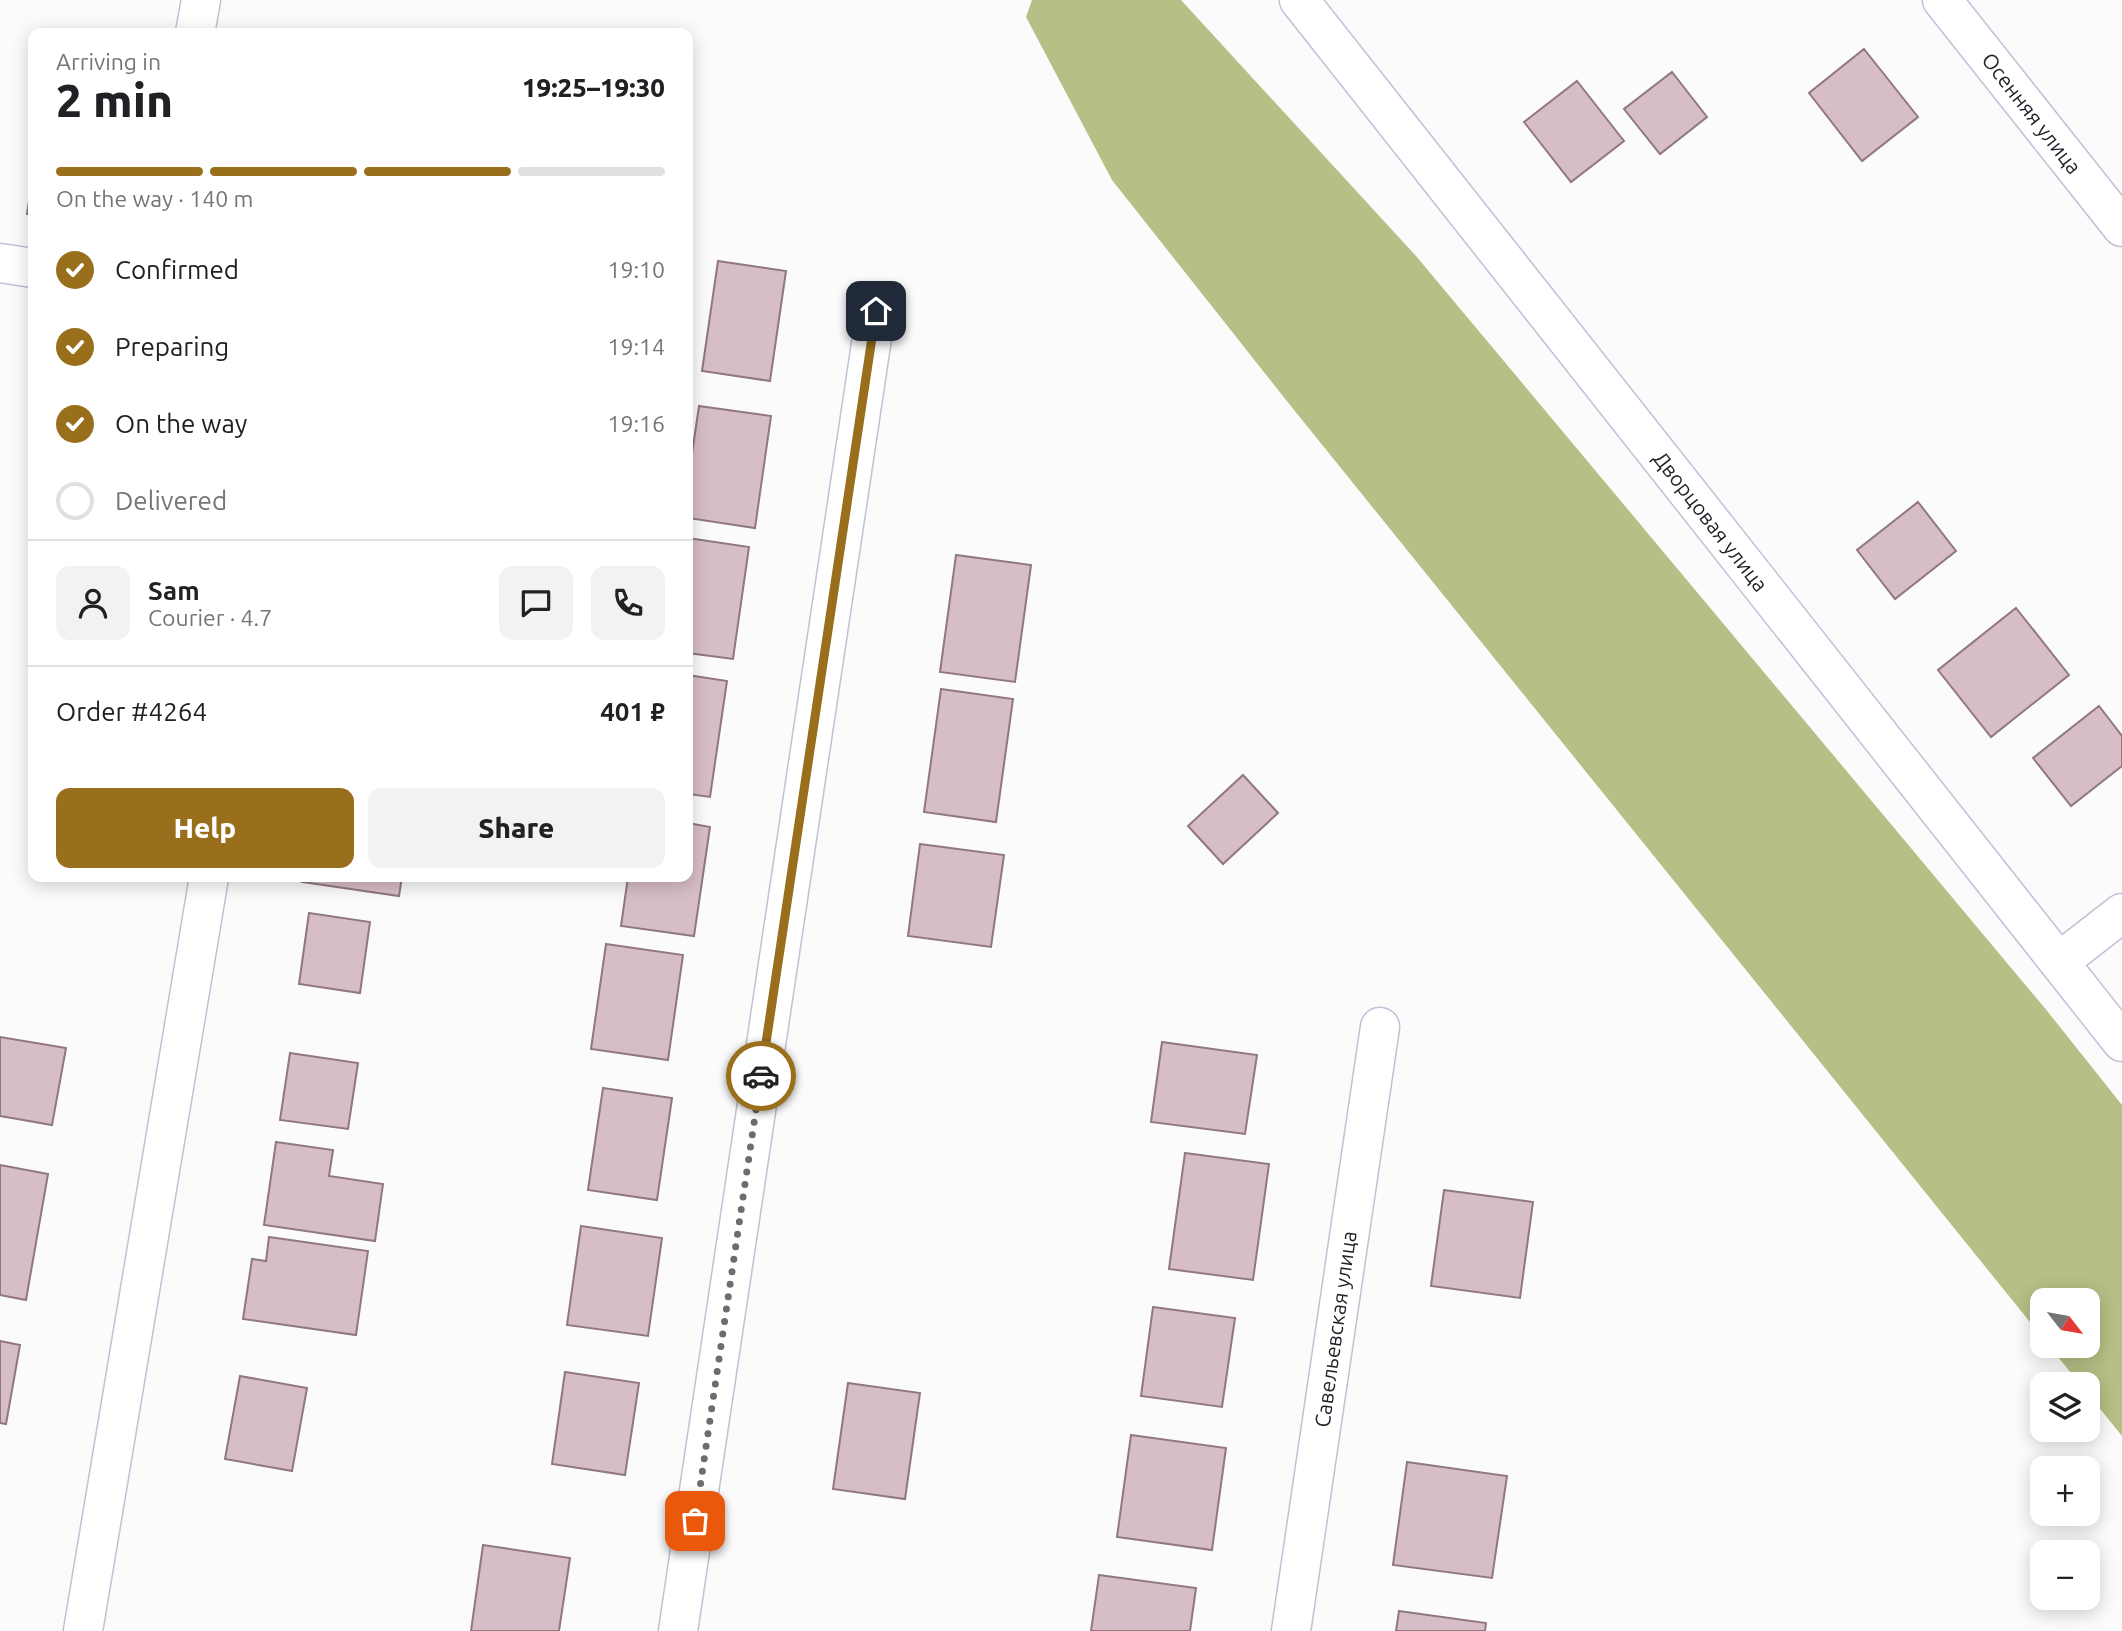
<!DOCTYPE html>
<html lang="en">
<head>
<meta charset="utf-8">
<style>
  body { margin:0; font-family:Ubuntu,sans-serif; background:#f2f2f2; color:#202124; height:100vh; display:flex; flex-direction:column; font-size:26px; white-space:nowrap }
  * { box-sizing:border-box; margin:0 }
  p { font-size:23px; color:#757577 }
  .icon { flex:none; width:38px; height:38px; fill:none; stroke:currentColor; stroke-width:2; stroke-linecap:round; stroke-linejoin:round }
  .map { position:relative; flex:1; overflow:hidden }
  .sheet { position:absolute; left:28px; top:28px; width:665px; height:854px; display:flex; flex-direction:column; background:#fff; border-radius:14px; box-shadow:0 4px 18px #0003 }
  .sheet>* { flex:none }
  .needle { width:46px; rotate:121deg }
  .buttons { position:absolute; left:2030px; top:1288px; display:grid; gap:14px }
  .buttons a { display:grid; place-items:center; width:70px; height:70px; border-radius:14px; background:#fff; box-shadow:0 4px 18px #0003; font-size:35px }
  .pin { position:absolute; display:grid; place-items:center; width:60px; height:60px; color:#fff; margin:-30px; border-radius:14px; box-shadow:0 4px 10px #0006 }
  .courier { position:absolute; display:grid; place-items:center; width:70px; height:70px; margin:-35px; border:5px solid #996f1c; border-radius:50%; background:#fff; color:#222; box-shadow:0 2px 9px #0007 }
  .head em { font-style:normal; font-weight:800 }
  .head div { display:flex; flex-direction:column-reverse }
  .head { display:flex; align-items:center; justify-content:space-between; height:119px; padding:0 28px }
  h1 { font-size:46px; font-weight:800; line-height:52px }
  .bar { display:grid; grid-template-columns:repeat(4,1fr); gap:10px 7px; align-content:center; height:84px; padding:0 28px }
  .bar i { height:9px; border-radius:5px; background:#e0e0e0 }
  .bar .current { background:#996f1c }
  .bar p { grid-column:span 4 }
  .line { display:flex; align-items:center; gap:18px; padding:0 28px; border-top:2px solid #e0e0e0 }
  .line div { flex:1 }
  .round { display:grid; place-items:center; flex:none; width:74px; height:74px; border-radius:14px; background:#f2f2f2 }
  ol { padding:0 28px; list-style:none }
  li { display:flex; align-items:center; gap:21px; height:77px }
  li p { margin-inline-start:auto }
  li .icon { padding:7px; border-radius:50%; background:#996f1c; color:#fff; stroke-width:4 }
  li:last-child { color:#757577 }
  li i { width:38px; height:38px; border:4px solid #e0e0e0; border-radius:50% }
  .primary-button { display:flex; gap:14px; margin-top:auto; padding:14px 28px }
  .primary-button a { flex:1; height:80px; border-radius:14px; background:#996f1c; color:#fff; font-size:28px; font-weight:800; line-height:80px; text-align:center }
  .primary-button a+a { background:#f2f2f2; color:#202124 }
  .map>svg:first-child { display:block }
</style>
</head>
<body>
<div class="map">
<svg width="2122" height="1631" viewBox="0 0 2122 1631">
  <rect width="100%" height="100%" fill="#fbfbfb"/>
  <path fill="#b7bf86" d="M1032,0H1181L1416,256L2048,1012L2122,1105V1436L2088,1394V1384H2080L2049,1346H2088V1300H2042V1337L1286,400L1112,180L1026,17Z"/>
  <path fill="#d7bdc7" stroke="#907780" stroke-width="2" d="M1864,49L1918,117L1862,161L1809,93Z
    M1672,72L1707,117L1660,154L1624,109Z
    M1577,81L1624,141L1571,182L1524,122Z
    M33,176V215L27,214Z
    M718,261L786,271L770,381L702,371Z
    M699,406L771,416L755,528L688,518V481Z
    M1918,502L1956,551L1895,599L1857,550Z
    M688,538L749,547L733,659L688,653Z
    M956,555L1031,565L1015,682L940,672Z
    M2016,608L2069,675L1991,737L1938,670Z
    M688,675L727,681L710,797L688,794Z
    M941,689L1013,699L996,822L924,812Z
    M2099,706L2122,736V766L2071,806L2033,758Z
    M1243,775L1278,813L1223,864L1188,826Z
    M688,823L710,827L694,936L621,926L628,877H688Z
    M920,844L1004,855L991,947L908,936Z
    M303,877H402L399,896L302,882Z
    M309,913L370,922L360,993L299,984Z
    M606,944L683,955L668,1060L591,1049Z
    M0,1037L66,1048L52,1125L0,1116Z
    M1162,1042L1257,1055L1245,1134L1151,1122Z
    M290,1053L358,1063L348,1129L280,1120Z
    M603,1088L672,1098L657,1200L588,1190Z
    M276,1142L333,1150L329,1176L383,1184L375,1241L264,1225Z
    M1185,1153L1269,1164L1253,1280L1169,1269Z
    M0,1165L48,1174L26,1300L0,1295Z
    M1444,1190L1533,1202L1520,1298L1431,1286Z
    M581,1226L662,1238L648,1336L567,1325Z
    M269,1237L368,1251L356,1335L243,1319L252,1259L266,1261Z
    M1153,1307L1235,1318L1222,1407L1141,1396Z
    M0,1341L20,1345L6,1424L0,1423Z
    M565,1372L639,1383L625,1475L552,1464Z
    M240,1376L307,1388L292,1471L225,1459Z
    M848,1383L920,1393L905,1499L833,1489Z
    M1131,1435L1226,1448L1212,1550L1117,1537Z
    M1407,1462L1507,1476L1492,1578L1393,1565Z
    M483,1545L570,1558L559,1631H471Z
    M1099,1575L1196,1588L1190,1631H1091Z
    M1399,1611L1486,1623L1485,1631H1396Z"/>
  <g fill="none" stroke-linecap="round" stroke-linejoin="round">
    <g stroke="#c3bfd7" stroke-width="41">
      <path id="street" d="M1299,0L2122,1042
        M1942,0L2122,227
        M195,33L201,0
        M0,263L33,268
        M2059,962L2122,913
        M83,1631L209,877
        M678,1631L876,311
        M1291,1631L1380,1027"/>
    </g>
    <use href="#street" stroke="#fff" stroke-width="38"/>
  </g>
  <g fill="none" stroke-linecap="round" stroke-linejoin="round">
    <path stroke="#6d6c71" stroke-width="7" stroke-dasharray="0 12.6" d="M695,1521L761,1076"/>
    <path stroke="#996f1c" stroke-width="9" d="M761,1076L876,311"/>
  </g>
  <g text-anchor="middle" dominant-baseline="central" stroke-width="5" stroke-linejoin="round" paint-order="stroke">
    <g font-size="21" fill="#201f27" stroke="#fff">
      <text transform="translate(2032 113) rotate(52)">Осенняя улица</text>
      <text transform="translate(1711 521) rotate(52)">Дворцовая улица</text>
      <text transform="translate(1335 1329) rotate(-82)">Савельевская улица</text>
    </g>
  </g>
</svg>
<div class="buttons">
<a><svg class="needle" viewBox="-14 -14 28 28"><path d="M0-13l5 13h-10z" fill="#e53935"/><path d="M0 13l5-13h-10z" fill="#757577"/></svg></a>
<a><svg class="icon" aria-label="layers" viewBox="0 0 24 24"><path d="M12 4l9 5-9 5-9-5zM3 14l9 5 9-5"/></svg></a>
<a>+</a>
<a>−</a>
</div>
<div class="pin" style="left:695px;top:1521px;background:#ea580c"><svg class="icon" aria-label="bag" viewBox="0 0 24 24"><path d="M5 8h14l-1 12H6zM9 8a3 3 0 0 1 6 0"/></svg></div>
<div class="pin" style="left:876px;top:311px;background:#1f2937"><svg class="icon" aria-label="home" viewBox="0 0 24 24"><path d="M3 11l9-7 9 7M6 9v11h12V9"/></svg></div>
<div class="courier" style="left:761px;top:1076px"><svg class="icon" aria-label="car" viewBox="0 0 24 24"><path d="M5 17H2v-5l4-1 3-4h7l3 4 3 1v5h-3M9 17h6M6 11h13"/><circle cx="7" cy="17" r="2"/><circle cx="17" cy="17" r="2"/></svg></div>
<section class="sheet">
<div class="head"><div><h1>2 min</h1><p>Arriving in</p></div><em>19:25–19:30</em></div>
<div class="bar"><i class="current"></i><i class="current"></i><i class="current"></i><i></i><p>On the way · 140 m</p></div>
<ol>
<li><svg class="icon" aria-label="check" viewBox="0 0 24 24"><path d="M5 12l5 5 9-10"/></svg>Confirmed<p>19:10</p></li>
<li><svg class="icon" aria-label="check" viewBox="0 0 24 24"><path d="M5 12l5 5 9-10"/></svg>Preparing<p>19:14</p></li>
<li><svg class="icon" aria-label="check" viewBox="0 0 24 24"><path d="M5 12l5 5 9-10"/></svg>On the way<p>19:16</p></li>
<li><i></i>Delivered</li>
</ol>
<div class="line" style="height:126px"><a class="round"><svg class="icon" aria-label="person" viewBox="0 0 24 24"><circle cx="12" cy="8" r="4"/><path d="M4 21q1-7 8-7t8 7"/></svg></a><div><b>Sam</b><p>Courier · 4.7</p></div><a class="round"><svg class="icon" aria-label="chat" viewBox="0 0 24 24"><path d="M4 5h16v11H9l-5 4z"/></svg></a><a class="round"><svg class="icon" aria-label="phone" viewBox="0 0 24 24"><path d="M5 4h4l2 5-3 2q2 4 5 5l2-3 5 2v4C11 20 4 13 5 4z"/></svg></a></div>
<div class="line" style="height:91px"><div>Order #4264</div><b>401 ₽</b></div>
<div class="primary-button"><a>Help</a><a>Share</a></div>
</section>
</div>
</body>
</html>
